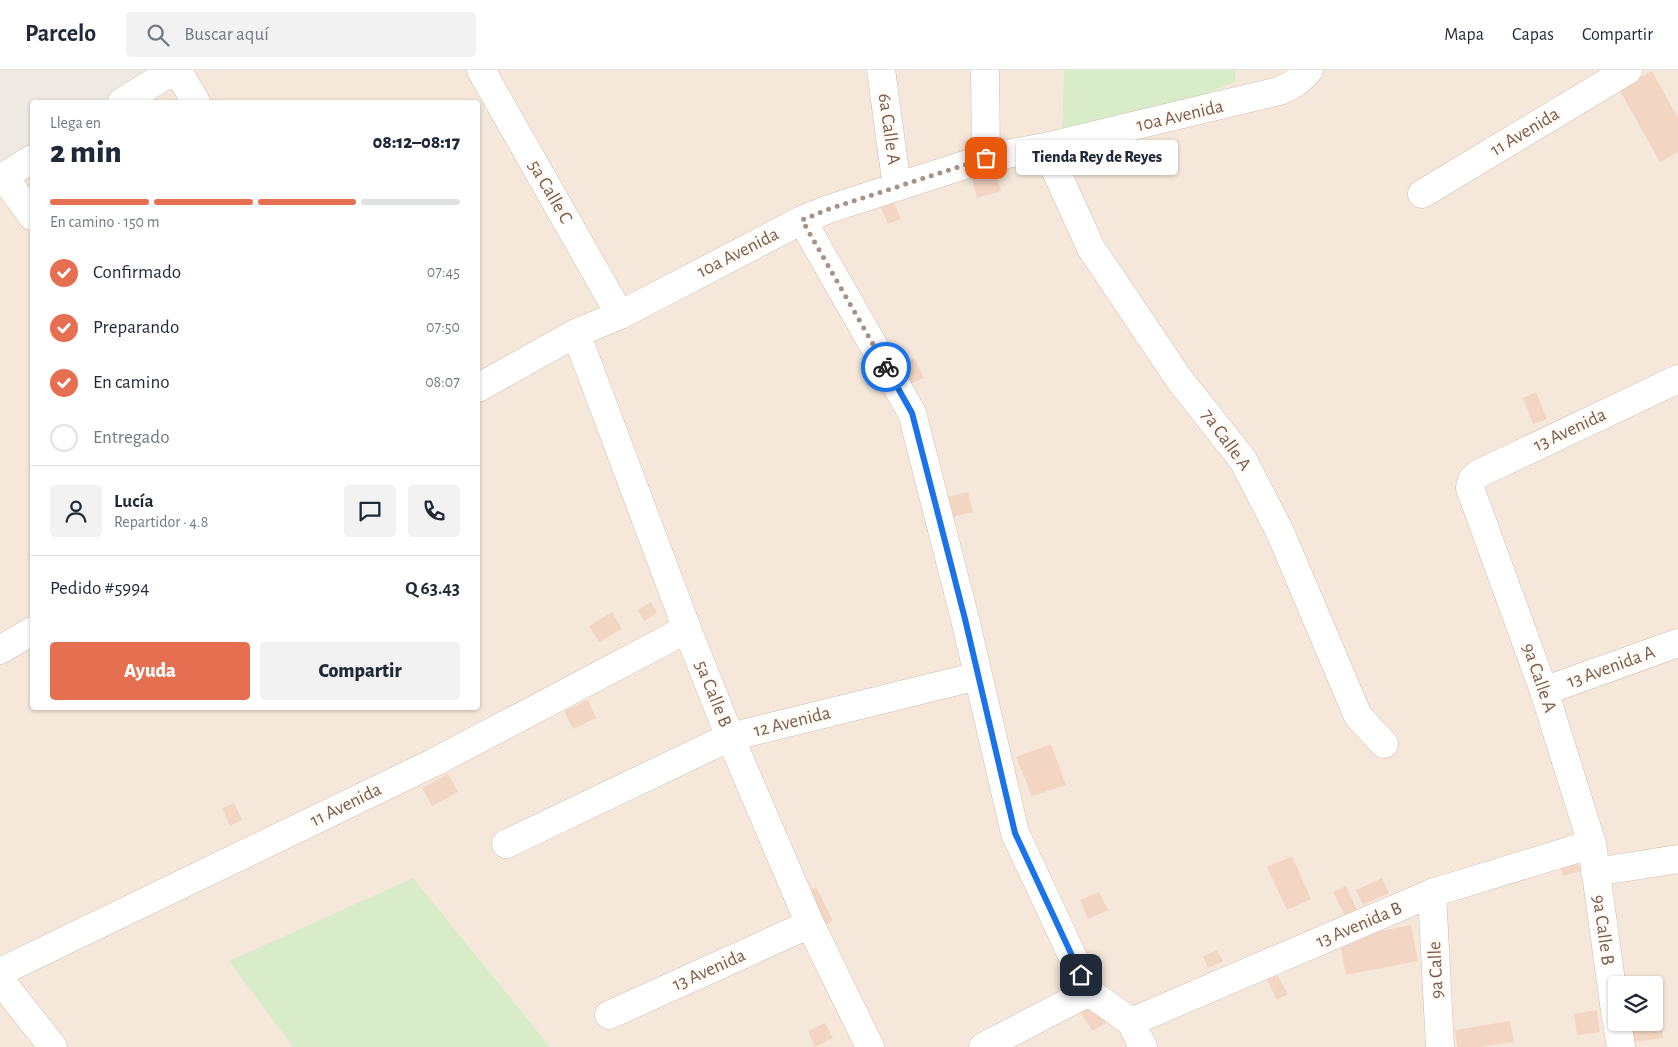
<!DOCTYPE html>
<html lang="es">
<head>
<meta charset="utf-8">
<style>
  body { margin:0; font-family:"Alegreya Sans",sans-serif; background:#f2f2f3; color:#1f2937; height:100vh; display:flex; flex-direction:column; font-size:19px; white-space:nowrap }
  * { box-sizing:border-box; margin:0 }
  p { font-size:16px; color:#747a83 }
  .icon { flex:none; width:28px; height:28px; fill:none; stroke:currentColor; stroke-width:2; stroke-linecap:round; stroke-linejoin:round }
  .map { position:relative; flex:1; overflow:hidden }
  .drawer { position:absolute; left:30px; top:30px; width:450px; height:610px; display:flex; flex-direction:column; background:#fff; border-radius:5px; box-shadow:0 1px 4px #0004 }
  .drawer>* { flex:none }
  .controls { position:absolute; left:1608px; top:906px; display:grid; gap:10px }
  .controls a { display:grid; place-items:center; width:55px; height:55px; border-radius:5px; background:#fff; box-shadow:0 1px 4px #0004; font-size:25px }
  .pin { position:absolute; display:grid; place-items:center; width:42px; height:42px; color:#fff; margin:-21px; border-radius:10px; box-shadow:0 2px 8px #0006 }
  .courier { position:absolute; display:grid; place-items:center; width:50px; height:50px; margin:-25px; border:4px solid #1a73e8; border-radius:50%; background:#fff; color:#222; box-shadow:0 1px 6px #0007 }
  .bubble { position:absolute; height:35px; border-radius:5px; background:#fff; box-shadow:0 1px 4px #0004; font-size:16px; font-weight:800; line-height:35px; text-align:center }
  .headline em { font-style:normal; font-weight:800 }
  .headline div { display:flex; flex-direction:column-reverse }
  .headline { display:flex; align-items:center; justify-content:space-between; height:85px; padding:0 20px }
  h1 { font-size:32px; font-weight:800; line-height:38px }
  .bar { display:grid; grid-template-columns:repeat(4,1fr); gap:8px 5px; align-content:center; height:60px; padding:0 20px }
  .bar i { height:6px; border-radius:4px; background:#e0e1e3 }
  .bar .selected { background:#e76f51 }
  .bar p { grid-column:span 4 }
  .line { display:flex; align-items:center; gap:12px; padding:0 20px; border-top:1px solid #e0e1e3 }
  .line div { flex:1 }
  .round { display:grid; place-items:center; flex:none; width:52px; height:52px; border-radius:5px; background:#f2f2f3 }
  ol { padding:0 20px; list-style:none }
  li { display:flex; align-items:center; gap:15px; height:55px }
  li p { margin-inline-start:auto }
  li .icon { padding:5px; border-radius:50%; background:#e76f51; color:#fff; stroke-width:4 }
  li:last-child { color:#747a83 }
  li i { width:28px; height:28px; border:2px solid #e0e1e3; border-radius:50% }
  .button { display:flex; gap:10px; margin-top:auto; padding:10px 20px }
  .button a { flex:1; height:58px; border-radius:5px; background:#e76f51; color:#fff; font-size:20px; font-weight:800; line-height:58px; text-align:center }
  .button a+a { background:#f2f2f3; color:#1f2937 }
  header { display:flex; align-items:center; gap:30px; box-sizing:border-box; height:70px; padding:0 25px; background:#fff; border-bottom:1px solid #e0e1e3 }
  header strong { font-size:24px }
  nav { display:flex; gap:28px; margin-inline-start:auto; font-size:18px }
  .search { width:350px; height:45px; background:#f2f2f3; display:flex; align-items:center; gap:12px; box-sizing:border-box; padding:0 18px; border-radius:5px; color:#747a83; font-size:19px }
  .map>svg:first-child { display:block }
</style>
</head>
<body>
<header>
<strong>Parcelo</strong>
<div class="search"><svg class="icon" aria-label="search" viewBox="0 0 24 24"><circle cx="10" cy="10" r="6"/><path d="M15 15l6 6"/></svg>Buscar aquí</div>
<nav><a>Mapa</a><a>Capas</a><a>Compartir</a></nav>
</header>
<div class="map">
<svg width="1678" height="977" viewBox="0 0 1678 977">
  <rect width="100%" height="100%" fill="#fdf6ec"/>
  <path fill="#f5e8da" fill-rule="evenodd" d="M0,0H1678V977H0ZM32,32H478V638H32ZM1616,915H1654V952H1616Z"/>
  <path fill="#efe9e4" d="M0,0H174L122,32H32V89L0,109Z"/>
  <path fill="#d8ecc9" d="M1064,0H1235V12L1163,42L1062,66Z
    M413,808L550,977H293L229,891Z"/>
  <path fill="#f3d5c3" d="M1652,1L1678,48V82L1660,92L1619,19Z
    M994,96L1001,121L977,128L970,102Z
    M893,131L901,149L888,154L880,136Z
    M914,288L924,308L906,316L897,296Z
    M1536,322L1547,349L1533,354L1523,328Z
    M968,422L973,442L944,449L939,429Z
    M651,532L657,543L644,551L638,540Z
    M612,542L622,559L599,572L589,556Z
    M588,630L596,648L573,659L564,641Z
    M1051,674L1066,715L1032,726L1016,687Z
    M448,704L458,722L432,736L422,718Z
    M234,733L242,750L230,756L222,738Z
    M1576,784L1581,801L1563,806L1558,789Z
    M1292,786L1311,829L1287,840L1267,797Z
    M1382,808L1389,823L1363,835L1356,820Z
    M1346,816L1358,842L1346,848L1333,822Z
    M816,817L833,851L819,858L802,824Z
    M1099,822L1108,840L1088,849L1080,830Z
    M1411,855L1418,891L1346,905L1339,869Z
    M1217,880L1223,891L1208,898L1203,887Z
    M1276,903L1288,924L1277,930L1266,908Z
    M1094,933L1107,952L1093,961L1080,942Z
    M1597,940L1600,962L1577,965L1574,944Z
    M1661,950L1663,968L1633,972L1631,954L1654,952V951Z
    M1510,951L1514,972L1479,977H1457L1455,960Z
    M825,953L833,968L815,977L808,961Z"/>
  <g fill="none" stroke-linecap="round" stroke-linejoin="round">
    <g stroke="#d1beb0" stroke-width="29">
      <path id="minor" d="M177,0L196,32
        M481,0L620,245
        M881,0L897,117
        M985,0L986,88
        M122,32L174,0
        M1045,77L1091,178L1179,309L1243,390L1280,462L1358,646L1384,674
        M4,107L32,146
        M0,109L32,89
        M1422,124L1628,0
        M802,150L912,343L965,549L1015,763L1089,922L1131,952L1143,977
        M576,263L687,559L730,667L810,854L870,977
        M478,318L576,263L620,245L802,150L829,139L986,88L1045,77L1279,21C1291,16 1300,11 1309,0
        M0,580L32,561
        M1544,621L1678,573
        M506,774L730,667L978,606
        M1595,802L1678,789
        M1432,823L1440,977
        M0,902L435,692L687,559
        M0,910L53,977
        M609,945L810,854
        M1616,948L1592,774L1544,621L1470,418L1472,410L1478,404L1678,309
        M1131,952L1432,823L1592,774
        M1617,952L1621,977
        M983,977L1089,922"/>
    </g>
    <use href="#minor" stroke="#fff" stroke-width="28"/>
  </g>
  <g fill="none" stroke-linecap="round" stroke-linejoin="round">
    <path stroke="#a89285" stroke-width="5" stroke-dasharray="0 9" d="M886,297L802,150L829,139L986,88"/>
    <path stroke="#1a73e8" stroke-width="6" d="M886,297L912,343L965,549L1015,763L1081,905"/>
  </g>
  <g text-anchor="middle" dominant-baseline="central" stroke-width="4" stroke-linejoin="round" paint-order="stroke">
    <g font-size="19" fill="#7a5c4d" stroke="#fffaf3">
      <text transform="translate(1180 46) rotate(-13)">10a Avenida</text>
      <text transform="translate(889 59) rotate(82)">6a Calle A</text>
      <text transform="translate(1525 62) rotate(-31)">11 Avenida</text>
      <text transform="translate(550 122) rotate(60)">5a Calle C</text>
      <text transform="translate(738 183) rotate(-27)">10a Avenida</text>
      <text transform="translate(1570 360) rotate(-25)">13 Avenida</text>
      <text transform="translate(1226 370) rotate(54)">7a Calle A</text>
      <text transform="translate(1611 597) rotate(-20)">13 Avenida A</text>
      <text transform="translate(1539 608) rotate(71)">9a Calle A</text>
      <text transform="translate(713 624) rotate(68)">5a Calle B</text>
      <text transform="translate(792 652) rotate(-14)">12 Avenida</text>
      <text transform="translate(346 735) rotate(-26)">11 Avenida</text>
      <text transform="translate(1359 855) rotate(-23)">13 Avenida B</text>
      <text transform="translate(1603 860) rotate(82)">9a Calle B</text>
      <text transform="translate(709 900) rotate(-24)">13 Avenida</text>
      <text transform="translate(1436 900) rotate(-93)">9a Calle</text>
    </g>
  </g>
</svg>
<div class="controls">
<a><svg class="icon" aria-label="layers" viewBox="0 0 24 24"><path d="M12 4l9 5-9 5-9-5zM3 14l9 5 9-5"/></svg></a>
</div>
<div class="pin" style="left:986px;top:88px;background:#ea580c"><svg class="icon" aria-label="bag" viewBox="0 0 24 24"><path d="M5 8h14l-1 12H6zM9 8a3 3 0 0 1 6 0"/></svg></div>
<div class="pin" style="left:1081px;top:905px;background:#1f2937"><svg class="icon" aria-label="home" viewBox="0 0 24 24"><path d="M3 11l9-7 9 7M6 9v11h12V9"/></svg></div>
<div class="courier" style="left:886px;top:297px"><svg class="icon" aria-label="bike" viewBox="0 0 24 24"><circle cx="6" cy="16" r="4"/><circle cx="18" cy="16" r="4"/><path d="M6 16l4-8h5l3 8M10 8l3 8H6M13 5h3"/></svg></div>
<div class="bubble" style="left:1016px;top:70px;width:162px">Tienda Rey de Reyes</div>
<section class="drawer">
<div class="headline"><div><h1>2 min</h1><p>Llega en</p></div><em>08:12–08:17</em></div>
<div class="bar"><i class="selected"></i><i class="selected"></i><i class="selected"></i><i></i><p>En camino · 150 m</p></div>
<ol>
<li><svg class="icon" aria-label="check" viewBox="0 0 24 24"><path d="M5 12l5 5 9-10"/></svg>Confirmado<p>07:45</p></li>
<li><svg class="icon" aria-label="check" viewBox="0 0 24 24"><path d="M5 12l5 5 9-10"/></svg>Preparando<p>07:50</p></li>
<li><svg class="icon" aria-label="check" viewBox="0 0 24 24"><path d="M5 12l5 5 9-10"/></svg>En camino<p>08:07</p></li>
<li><i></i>Entregado</li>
</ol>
<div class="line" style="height:90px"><a class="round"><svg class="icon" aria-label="person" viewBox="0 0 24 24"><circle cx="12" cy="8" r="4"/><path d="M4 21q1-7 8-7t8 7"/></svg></a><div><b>Lucía</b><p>Repartidor · 4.8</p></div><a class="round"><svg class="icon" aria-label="chat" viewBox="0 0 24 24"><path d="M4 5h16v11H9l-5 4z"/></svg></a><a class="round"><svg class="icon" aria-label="phone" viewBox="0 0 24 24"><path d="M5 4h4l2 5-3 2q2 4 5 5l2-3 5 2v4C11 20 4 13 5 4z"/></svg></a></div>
<div class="line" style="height:65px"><div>Pedido #5994</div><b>Q 63.43</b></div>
<div class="button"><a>Ayuda</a><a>Compartir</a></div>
</section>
</div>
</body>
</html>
